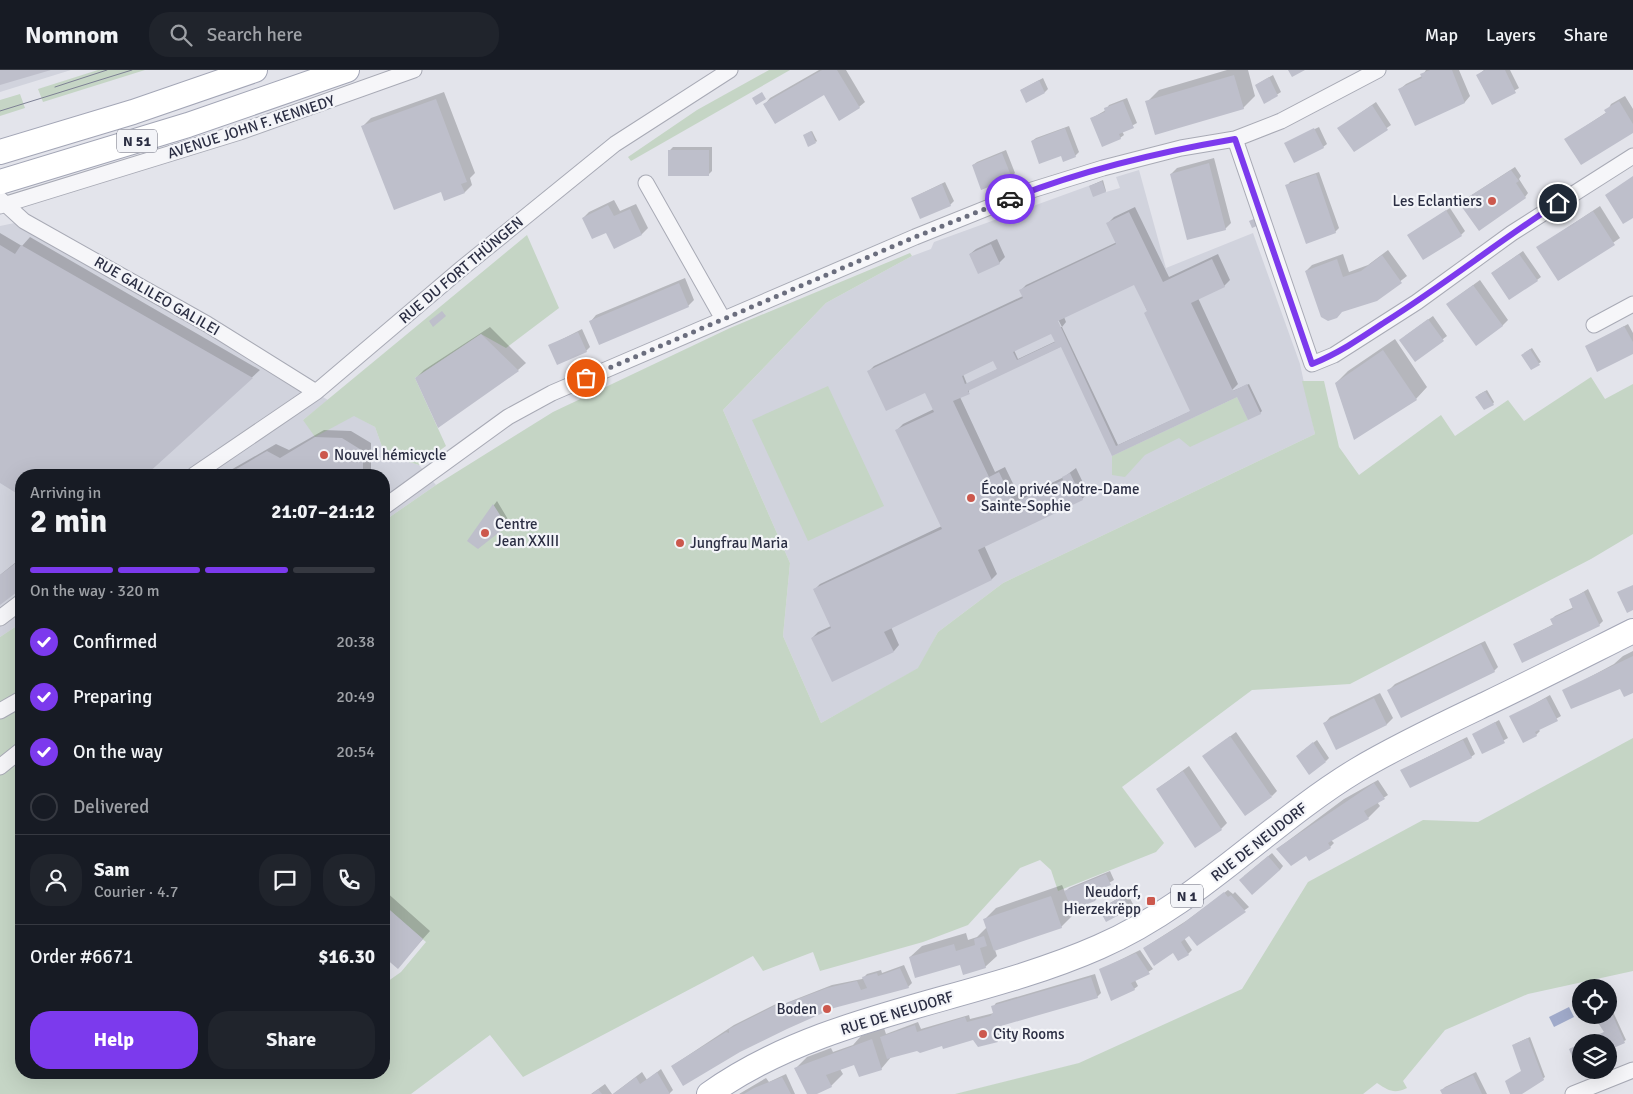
<!DOCTYPE html>
<html lang="en">
<head>
<meta charset="utf-8">
<style>
  body { margin:0; font-family:Signika,sans-serif; background:#20242c; color:#f1f3f6; height:100vh; display:flex; flex-direction:column; font-size:19px; white-space:nowrap }
  * { box-sizing:border-box; margin:0 }
  p { font-size:16px; color:#9ea1a6 }
  .icon { flex:none; width:28px; height:28px; fill:none; stroke:currentColor; stroke-width:2; stroke-linecap:round; stroke-linejoin:round }
  .map { position:relative; flex:1; overflow:hidden }
  .drawer { position:absolute; left:15px; top:399px; width:375px; height:610px; display:flex; flex-direction:column; background:#171b24; border-radius:20px; box-shadow:0 5px 20px #0002 }
  .drawer>* { flex:none }
  .tools { position:absolute; left:1572px; top:909px; display:grid; gap:10px }
  .tools a { display:grid; place-items:center; width:45px; height:45px; border-radius:50%; background:#171b24; box-shadow:0 5px 20px #0002; font-size:25px }
  .pin { position:absolute; display:grid; place-items:center; width:42px; height:42px; color:#fff; margin:-21px; border:2px solid #fff; border-radius:50%; box-shadow:0 1px 5px #0007 }
  .courier { position:absolute; display:grid; place-items:center; width:50px; height:50px; margin:-25px; border:4px solid #7c3aed; border-radius:50%; background:#fff; color:#222; box-shadow:0 1px 6px #0007 }
  .overview em { font-style:normal; font-weight:800 }
  .overview div { display:flex; flex-direction:column-reverse }
  .overview { display:flex; align-items:center; justify-content:space-between; height:85px; padding:0 15px }
  h1 { font-size:32px; font-weight:800; line-height:38px }
  .bar { display:grid; grid-template-columns:repeat(4,1fr); gap:8px 5px; align-content:center; height:60px; padding:0 15px }
  .bar i { height:6px; border-radius:4px; background:#363941 }
  .bar .on { background:#7c3aed }
  .bar p { grid-column:span 4 }
  .line { display:flex; align-items:center; gap:12px; padding:0 15px; border-top:1px solid #363941 }
  .line div { flex:1 }
  .round { display:grid; place-items:center; flex:none; width:52px; height:52px; border-radius:20px; background:#20242c }
  ol { padding:0 15px; list-style:none }
  li { display:flex; align-items:center; gap:15px; height:55px }
  li p { margin-inline-start:auto }
  li .icon { padding:5px; border-radius:50%; background:#7c3aed; color:#fff; stroke-width:4 }
  li:last-child { color:#9ea1a6 }
  li i { width:28px; height:28px; border:2px solid #363941; border-radius:50% }
  .cta { display:flex; gap:10px; margin-top:auto; padding:10px 15px }
  .cta a { flex:1; height:58px; border-radius:20px; background:#7c3aed; color:#fff; font-size:20px; font-weight:800; line-height:58px; text-align:center }
  .cta a+a { background:#20242c; color:#f1f3f6 }
  header { display:flex; align-items:center; gap:30px; box-sizing:border-box; height:70px; padding:0 25px; background:#171b24; border-bottom:1px solid #363941 }
  header strong { font-size:24px }
  nav { display:flex; gap:28px; margin-inline-start:auto; font-size:18px }
  .search { width:350px; height:45px; background:#20242c; display:flex; align-items:center; gap:12px; box-sizing:border-box; padding:0 18px; border-radius:20px; color:#9ea1a6; font-size:19px }
  .map>svg:first-child { display:block }
</style>
</head>
<body>
<header>
<strong>Nomnom</strong>
<div class="search"><svg class="icon" aria-label="search" viewBox="0 0 24 24"><circle cx="10" cy="10" r="6"/><path d="M15 15l6 6"/></svg>Search here</div>
<nav><a>Map</a><a>Layers</a><a>Share</a></nav>
</header>
<div class="map">
<svg width="1633" height="1024" viewBox="0 0 1633 1024">
  <rect width="100%" height="100%" fill="#e3e4eb"/>
  <path fill="#d1d3dd" d="M0,0H71L0,22Z
    M1139,100L1166,198L1253,163L1300,294L1315,364L1003,513L938,562L919,598L821,653L783,566L790,493L723,340L826,233L912,186L931,179L934,172L1102,111L1106,122L1120,118L1116,107Z
    M24,151L328,330L303,350L354,345L375,357L385,385L419,395L436,415L384,451V405H21V553L0,567V156Z"/>
  <path fill="#c5d5c5" d="M98,0H145L43,32L38,19Z
    M769,0H790L631,91L628,87L697,40Z
    M20,24L25,38L0,46V30Z
    M527,165L559,238L506,278L481,264L415,308L446,376L419,395L385,385L375,357L354,346L315,367L303,350Z
    M910,183L912,186L826,233L723,340L790,493L783,566L821,653L918,598L938,562L1003,513L1315,364L1302,311H1324L1339,377L1359,405L1441,345L1455,366L1508,330L1524,351L1591,307L1605,329L1633,314V464L1591,489L1350,614L1252,620L1122,717L1164,773L1156,782L1058,821L1051,800L1040,790L1020,798L968,855L923,872L820,901L813,882L763,901L753,886L523,1007L490,965L411,1024H0V567L21,553V1002H384V914L401,902L426,872L384,835V451L436,415L553,342L730,258Z
    M828,316L884,436L808,471L752,350Z
    M1237,327L1248,350L1190,377L1179,368L1145,385L1125,407L1112,405V386Z
    M1633,668V901L1528,924L1445,960L1403,1011L1407,1018C1394,1024 1389,1021 1377,1013L1363,1024H955L1079,993L1242,919L1308,812L1423,750L1478,752Z"/>
  <path fill="#a0aaca" d="M1569,937L1574,947L1554,957L1549,947Z"/>
  <path fill="#0003" fill-rule="evenodd" d="M819,0H846L865,32L859,37L825,24L765,34L770,28Z
    M1227,0H1248L1255,26L1243,38L1147,32L1159,20Z
    M1426,0H1459L1470,26L1465,32L1416,54L1400,19L1406,14L1422,6Z
    M1484,0H1510L1519,18L1492,33L1478,5Z
    M1273,5L1281,22L1265,32L1256,15Z
    M1043,8L1048,19L1045,22L1021,20Z
    M444,22L475,103L470,108L472,115L465,122L441,121L363,56L371,48Z
    M1625,26L1633,39V62L1566,69L1607,42L1611,34Z
    M1127,28L1137,53L1122,61L1124,65L1120,68L1092,48L1106,40L1109,35Z
    M1376,32L1391,55L1354,81L1339,58Z
    M1069,56L1079,82L1075,86L1032,71L1036,68Z
    M1319,57L1327,74L1323,77L1286,73Z
    M812,61L817,71L816,72L806,64Z
    M673,77H712V101L708,105L670,80Z
    M1006,80L1015,103L1011,107L973,95L977,92Z
    M1214,88L1231,153L1225,159L1171,104L1177,98Z
    M1515,97L1521,106L1519,109L1528,123L1525,127L1464,130Z
    M1319,102L1339,158L1335,162L1287,116L1290,112Z
    M1103,110L1106,121L1090,116L1092,115Z
    M945,112L954,131L950,135L912,128Z
    M614,130L620,141L636,134L648,158L642,164L614,177L607,161L583,148L589,142Z
    M1600,136L1620,168L1559,210L1538,177Z
    M1135,137L1169,207L1218,184L1230,210L1224,216L1198,228L1238,314L1230,322L1249,314L1262,341L1260,343L1238,326L1113,384L1062,276L969,319V323L960,327L995,402L1005,397L1020,428L1064,407L1076,398L1088,423L1082,429L984,475L997,504L992,509L891,557L899,575L894,581L812,568L818,562L831,556L814,520L820,514L942,456L897,360L903,354L934,339L926,321L868,302L874,296L1023,226L1020,221L1026,215L1117,172L1108,153L1114,147ZM1135,213L1191,341L1118,375L1062,257L1066,252L1064,247ZM1056,245L1062,257H1059ZM1051,262L1056,271L1018,289L1014,280ZM994,290L998,299L967,314L963,304Z
    M1450,138L1465,161L1461,165H1409Z
    M0,163L22,176L30,167L260,300L148,402L151,405H21V425L0,412Z
    M997,169L1005,187L999,193L970,184L976,179Z
    M1388,180L1407,206L1376,230L1343,241L1306,201L1312,195L1343,184L1349,202L1368,195Z
    M1523,181L1541,207L1537,210L1492,203Z
    M685,208L694,230L688,236L591,251L596,245Z
    M1480,210L1508,250L1502,256L1454,229Z
    M1433,246L1447,266L1415,290L1405,266Z
    M1628,254L1633,263V282L1587,277Z
    M490,257L526,293L518,300L438,356L416,308L424,300Z
    M582,259L590,277L586,281L549,276Z
    M1395,269L1427,317L1416,329L1336,313L1348,301Z
    M1532,278L1541,292L1532,298L1524,283Z
    M1487,320L1494,332L1493,334L1478,325Z
    M324,360L351,361L371,373V405H222L276,374L289,380Z
    M497,431L509,451L469,470L494,435Z
    M21,488V517L0,533V505Z
    M1588,519L1603,551L1599,555L1514,574L1554,554L1552,549L1555,546L1574,537L1570,530Z
    M1485,571L1498,597L1494,601L1402,646L1389,620L1395,614Z
    M1633,581V621L1620,617L1564,621L1614,594L1623,586Z
    M1380,623L1393,648L1387,654L1337,678L1325,653L1330,647Z
    M1550,625L1561,646L1538,659L1540,661L1536,665L1511,647Z
    M1499,650L1508,668L1482,682L1473,665Z
    M1236,662L1277,721L1272,726L1204,686Z
    M1467,667L1475,684L1471,687L1402,700Z
    M1317,670L1329,688L1326,691L1301,682Z
    M1189,696L1227,753L1221,759L1157,719Z
    M1378,710L1388,725L1377,732L1380,736L1368,748L1331,770L1334,773L1330,777L1310,789L1306,784L1277,779L1344,729Z
    M1272,783L1283,796L1280,800L1244,806Z
    M1110,801L1114,810L1102,817L1094,830L1071,839L1073,845L1061,857L995,880L997,886L985,897L910,887L922,876L966,863L968,870L977,867L987,857L984,850L996,838L1062,815L1065,822L1069,818Z
    M384,820L430,861L398,897L384,885Z
    M1228,820L1233,824L1235,822L1249,837L1197,874L1190,864L1184,868L1192,880L1188,884L1144,878L1186,851Z
    M1127,823L1133,834L1129,838L1100,839Z
    M1140,880L1153,899L1135,910L1138,916L1134,919L1100,900Z
    M904,895L912,913L908,917L834,937L672,996L734,955L780,932L781,935L832,915L862,909L867,904L881,900L882,903Z
    M1095,904L1101,923L1097,927L998,955L1001,967L997,971L974,969L918,979L892,986L881,999L855,994L840,999L843,1004L831,1016L814,1024H808L795,999L807,987L831,978L833,982L853,975L861,966L884,958L886,964L918,952L921,959L969,945L970,949L994,943L993,937L996,933Z
    M1609,933L1626,970L1609,979V972H1582L1605,962L1594,945H1609Z
    M1530,967L1545,1007L1520,1024H1512L1522,1001L1515,974Z
    M661,999L673,1020L669,1024H613L642,1002L647,1010Z
    M1476,1002L1487,1024H1443L1442,1020L1445,1017Z
    M786,1004L795,1024H739L766,1008L769,1012Z
    M605,1014L612,1024H591Z"/>
  <path fill="#bebfcb" fill-rule="evenodd" d="M0,0H51L0,15Z
    M822,0H837L860,38L839,51L824,25L775,54L763,34Z
    M1288,0H1305L1292,7Z
    M1430,0H1452L1465,33L1415,56L1398,19L1422,8L1420,4Z
    M1485,0H1505L1516,23L1492,35L1476,5Z
    M1234,5L1244,39L1155,65L1145,31Z
    M1269,7L1278,26L1264,34L1255,15Z
    M1039,10L1045,23L1026,33L1020,20Z
    M762,22L766,29L756,35L752,28Z
    M436,29L467,112L461,114L465,123L444,131L441,122L394,140L361,56Z
    M1123,31L1134,58L1119,64L1121,69L1102,77L1090,48L1105,42L1104,38Z
    M1619,31L1633,54V63L1581,95L1564,69L1606,43L1604,40Z
    M1372,35L1388,60L1354,82L1337,58Z
    M1065,58L1076,87L1063,92L1061,86L1039,94L1031,71Z
    M1314,58L1324,78L1294,93L1284,73Z
    M811,61L816,73L808,77L803,65Z
    M668,80H709V106H668Z
    M1002,83L1012,108L981,120L972,95Z
    M1209,93L1226,160L1187,170L1170,104Z
    M1511,100L1519,111L1516,113L1526,128L1479,161L1459,133Z
    M1316,104L1336,163L1306,174L1285,115Z
    M1633,106V148L1623,154L1605,125Z
    M1102,111L1106,122L1093,127L1089,116Z
    M942,114L951,136L920,149L911,128Z
    M608,135L614,146L630,139L642,165L614,179L606,163L592,169L582,148Z
    M1446,140L1462,166L1423,190L1407,165Z
    M1593,141L1615,175L1558,211L1536,177Z
    M1129,142L1163,212L1212,189L1225,217L1191,233L1233,321L1247,314L1261,344L1248,350L1237,327L1112,386L1061,277L968,321L970,324L953,331L989,407L999,402L1014,433L1063,410L1062,407L1070,403L1083,430L978,480L992,510L884,562L894,582L832,612L811,568L831,558L813,519L942,459L895,360L934,342L925,323L886,341L867,301L1023,228L1019,220L1116,174L1106,153ZM1134,215L1147,241L1144,243L1190,341L1116,376L1058,251ZM1051,264L1055,272L1017,290L1013,282ZM993,291L997,299L965,314L962,306Z
    M1256,148L1259,155L1252,158L1249,151Z
    M991,174L1000,194L978,204L969,184Z
    M0,175L15,184L21,175L253,308L146,405H21V426L0,413Z
    M1519,184L1538,211L1509,230L1491,203Z
    M1382,185L1402,213L1377,231L1342,242L1337,248L1328,251L1321,247L1305,201L1337,189L1343,207L1361,201Z
    M679,213L689,237L599,275L589,251Z
    M1473,215L1503,256L1476,276L1446,234Z
    M442,241L446,246L433,257L429,251Z
    M1428,249L1444,271L1415,292L1399,270Z
    M1624,256L1633,272V284L1597,302L1585,276Z
    M578,262L587,282L557,295L548,275Z
    M481,264L519,301L438,358L415,308Z
    M1530,279L1540,295L1531,300L1521,285Z
    M1383,280L1417,330L1354,370L1335,313Z
    M1485,321L1494,335L1484,340L1475,327Z
    M315,367L342,368L363,381V405H226L267,381L280,388Z
    M493,434L507,456L478,479L467,471Z
    M21,489V519L0,535V505Z
    M1633,515V540L1627,543L1617,522Z
    M1584,522L1600,556L1522,593L1513,574L1553,555L1550,549L1573,539L1569,529Z
    M1481,574L1495,602L1401,648L1387,620Z
    M1633,586V623L1624,627L1620,619L1571,639L1562,620Z
    M1374,628L1387,655L1336,680L1323,653Z
    M1546,628L1558,651L1535,662L1537,666L1523,673L1509,646Z
    M1495,652L1505,673L1482,684L1472,664Z
    M1230,666L1272,727L1245,746L1202,686Z
    M1463,670L1472,688L1410,718L1400,700Z
    M1313,672L1326,692L1309,705L1296,686Z
    M1183,701L1222,760L1195,778L1156,719Z
    M1374,713L1385,729L1364,741L1369,749L1328,773L1331,778L1309,791L1306,786L1291,796L1276,779Z
    M1268,786L1280,800L1252,825L1239,810Z
    M1106,804L1111,815L1098,820L1100,824L1095,831L1072,840L1064,821Z
    M1224,822L1228,827L1231,825L1246,842L1197,876L1189,866L1181,872L1189,885L1178,891L1173,883L1154,896L1143,878L1181,855Z
    M1051,826L1062,858L994,881L983,849Z
    M1123,826L1130,839L1106,852L1099,839Z
    M384,835L423,869L398,899L384,887Z
    M984,866L987,876L980,878L986,898L963,905L960,895L915,908L909,887L954,874L956,881L975,875L974,869Z
    M1136,883L1150,904L1131,913L1135,920L1111,931L1099,899Z
    M900,898L909,918L834,938L787,959L740,982L683,1016L671,996L726,962L729,963V959L776,935L777,937L827,918L857,911L861,920L867,918L862,907L877,903L878,906Z
    M1091,907L1098,928L994,958L998,972L978,977L973,970L943,979L942,976L920,983L917,981L887,989L880,967L915,955L917,962L965,947L967,952L990,946L993,943L991,936Z
    M1609,937L1625,973L1609,980V972H1582L1604,962L1593,945H1609Z
    M1528,968L1544,1010L1522,1024H1510L1505,1011L1521,1001L1512,975Z
    M872,969L882,1000L859,1007L854,995L826,1005L832,1017L817,1024H807L794,998Z
    M1581,973V993L1576,996L1569,979Z
    M657,1002L670,1024H613L636,1007L640,1014Z
    M1473,1005L1482,1024H1442L1440,1020Z
    M782,1007L791,1024H744L754,1018Z
    M598,1019L602,1024H592Z"/>
  <g fill="none" stroke-linecap="round" stroke-linejoin="round">
    <g stroke="#a8aab5" stroke-width="17">
      <path id="minor" d="M1235,69L1312,294L1334,285L1417,232L1512,163L1633,86
        M646,113L723,249
        M0,129L24,151L207,254L316,322
        M0,136L240,62L414,0
        M1594,255L1633,234
        M194,405L316,322L461,199L615,74L730,0
        M384,437L508,347L552,323L915,167L1032,120L1103,98L1181,78L1235,69L1281,51L1378,0
        M0,548L21,532
        M0,641L21,629
        M0,697L21,680
        M1573,1024L1633,1000"/>
    </g>
    <g stroke="#a3a6b6" stroke-width="26">
      <path id="primary" d="M0,82L133,42L255,0
        M0,112L188,55L347,0
        M709,1024C824,942 972,933 1099,877C1196,835 1268,754 1357,700C1399,675 1444,654 1488,633C1536,610 1585,585 1633,561"/>
    </g>
    <use href="#minor" stroke="#f6f6f9" stroke-width="15"/>
    <use href="#primary" stroke="#fff" stroke-width="24"/>
    <path stroke="#7d8094" stroke-width="1" d="M55,17L107,0
      M0,41L132,0"/>
  </g>
  <g fill="none" stroke-linecap="round" stroke-linejoin="round">
    <path stroke="#6b6e7e" stroke-width="5" stroke-dasharray="0 9" d="M586,308L915,167L1010,129"/>
    <path stroke="#7c3aed" stroke-width="6" d="M1010,129C1082,100 1159,82 1235,69L1312,294C1339,283 1361,268 1385,252C1444,215 1499,171 1558,133"/>
  </g>
  <g fill="#cc584d" stroke="#f3f4f8" stroke-width="2">
    <circle cx="1492" cy="131" r="5"/>
    <circle cx="324" cy="385" r="5"/>
    <circle cx="971" cy="428" r="5"/>
    <circle cx="485" cy="463" r="5"/>
    <circle cx="680" cy="473" r="5"/>
    <rect x="1146" y="826" width="10" height="10" rx="2.5"/>
    <circle cx="827" cy="939" r="5"/>
    <circle cx="983" cy="964" r="5"/>
  </g>
  <g text-anchor="middle" dominant-baseline="central" stroke-width="4.5" stroke-linejoin="round" paint-order="stroke">
    <g fill="#f3f4f8" stroke="#676979" stroke-width="1">
      <rect x="117" y="59.5" width="40" height="23" rx="4"/>
      <rect x="1171" y="814.5" width="32" height="23" rx="4"/>
    </g>
    <g font-size="14" font-weight="bold" fill="#2b2e43">
      <text x="137" y="71">N 51</text>
      <text x="1187" y="826">N 1</text>
    </g>
    <g font-size="15" fill="#2b2e43" stroke="#f3f4f8">
      <text transform="translate(251 57) rotate(-18)">AVENUE JOHN F. KENNEDY</text>
      <text transform="translate(461 200) rotate(-40)">RUE DU FORT THÜNGEN</text>
      <text transform="translate(157 226) rotate(30)">RUE GALILEO GALILEI</text>
      <text transform="translate(1259 772) rotate(-38)">RUE DE NEUDORF</text>
      <text transform="translate(897 943) rotate(-17)">RUE DE NEUDORF</text>
    </g>
    <g font-size="15" fill="#2b2e43" stroke="#f3f4f8" text-anchor="start">
      <text x="1482" y="131" text-anchor="end">Les Eclantiers</text>
      <text x="334" y="385">Nouvel hémicycle</text>
      <text x="981" y="419">École privée Notre-Dame<tspan x="981" dy="17">Sainte-Sophie</tspan></text>
      <text x="495" y="454">Centre<tspan x="495" dy="17">Jean XXIII</tspan></text>
      <text x="690" y="473">Jungfrau Maria</text>
      <text x="1141" y="822" text-anchor="end">Neudorf,<tspan x="1141" dy="17">Hierzekrëpp</tspan></text>
      <text x="817" y="939" text-anchor="end">Boden</text>
      <text x="993" y="964">City Rooms</text>
    </g>
  </g>
</svg>
<div class="tools">
<a><svg class="icon" aria-label="locate" viewBox="0 0 24 24"><circle cx="12" cy="12" r="6"/><path d="M12 2v4M12 18v4M2 12h4M18 12h4"/></svg></a>
<a><svg class="icon" aria-label="layers" viewBox="0 0 24 24"><path d="M12 4l9 5-9 5-9-5zM3 14l9 5 9-5"/></svg></a>
</div>
<div class="pin" style="left:586px;top:308px;background:#ea580c"><svg class="icon" aria-label="bag" viewBox="0 0 24 24"><path d="M5 8h14l-1 12H6zM9 8a3 3 0 0 1 6 0"/></svg></div>
<div class="pin" style="left:1558px;top:133px;background:#1f2937"><svg class="icon" aria-label="home" viewBox="0 0 24 24"><path d="M3 11l9-7 9 7M6 9v11h12V9"/></svg></div>
<div class="courier" style="left:1010px;top:129px"><svg class="icon" aria-label="car" viewBox="0 0 24 24"><path d="M5 17H2v-5l4-1 3-4h7l3 4 3 1v5h-3M9 17h6M6 11h13"/><circle cx="7" cy="17" r="2"/><circle cx="17" cy="17" r="2"/></svg></div>
<section class="drawer">
<div class="overview"><div><h1>2 min</h1><p>Arriving in</p></div><em>21:07–21:12</em></div>
<div class="bar"><i class="on"></i><i class="on"></i><i class="on"></i><i></i><p>On the way · 320 m</p></div>
<ol>
<li><svg class="icon" aria-label="check" viewBox="0 0 24 24"><path d="M5 12l5 5 9-10"/></svg>Confirmed<p>20:38</p></li>
<li><svg class="icon" aria-label="check" viewBox="0 0 24 24"><path d="M5 12l5 5 9-10"/></svg>Preparing<p>20:49</p></li>
<li><svg class="icon" aria-label="check" viewBox="0 0 24 24"><path d="M5 12l5 5 9-10"/></svg>On the way<p>20:54</p></li>
<li><i></i>Delivered</li>
</ol>
<div class="line" style="height:90px"><a class="round"><svg class="icon" aria-label="person" viewBox="0 0 24 24"><circle cx="12" cy="8" r="4"/><path d="M4 21q1-7 8-7t8 7"/></svg></a><div><b>Sam</b><p>Courier · 4.7</p></div><a class="round"><svg class="icon" aria-label="chat" viewBox="0 0 24 24"><path d="M4 5h16v11H9l-5 4z"/></svg></a><a class="round"><svg class="icon" aria-label="phone" viewBox="0 0 24 24"><path d="M5 4h4l2 5-3 2q2 4 5 5l2-3 5 2v4C11 20 4 13 5 4z"/></svg></a></div>
<div class="line" style="height:65px"><div>Order #6671</div><b>$16.30</b></div>
<div class="cta"><a>Help</a><a>Share</a></div>
</section>
</div>
</body>
</html>
